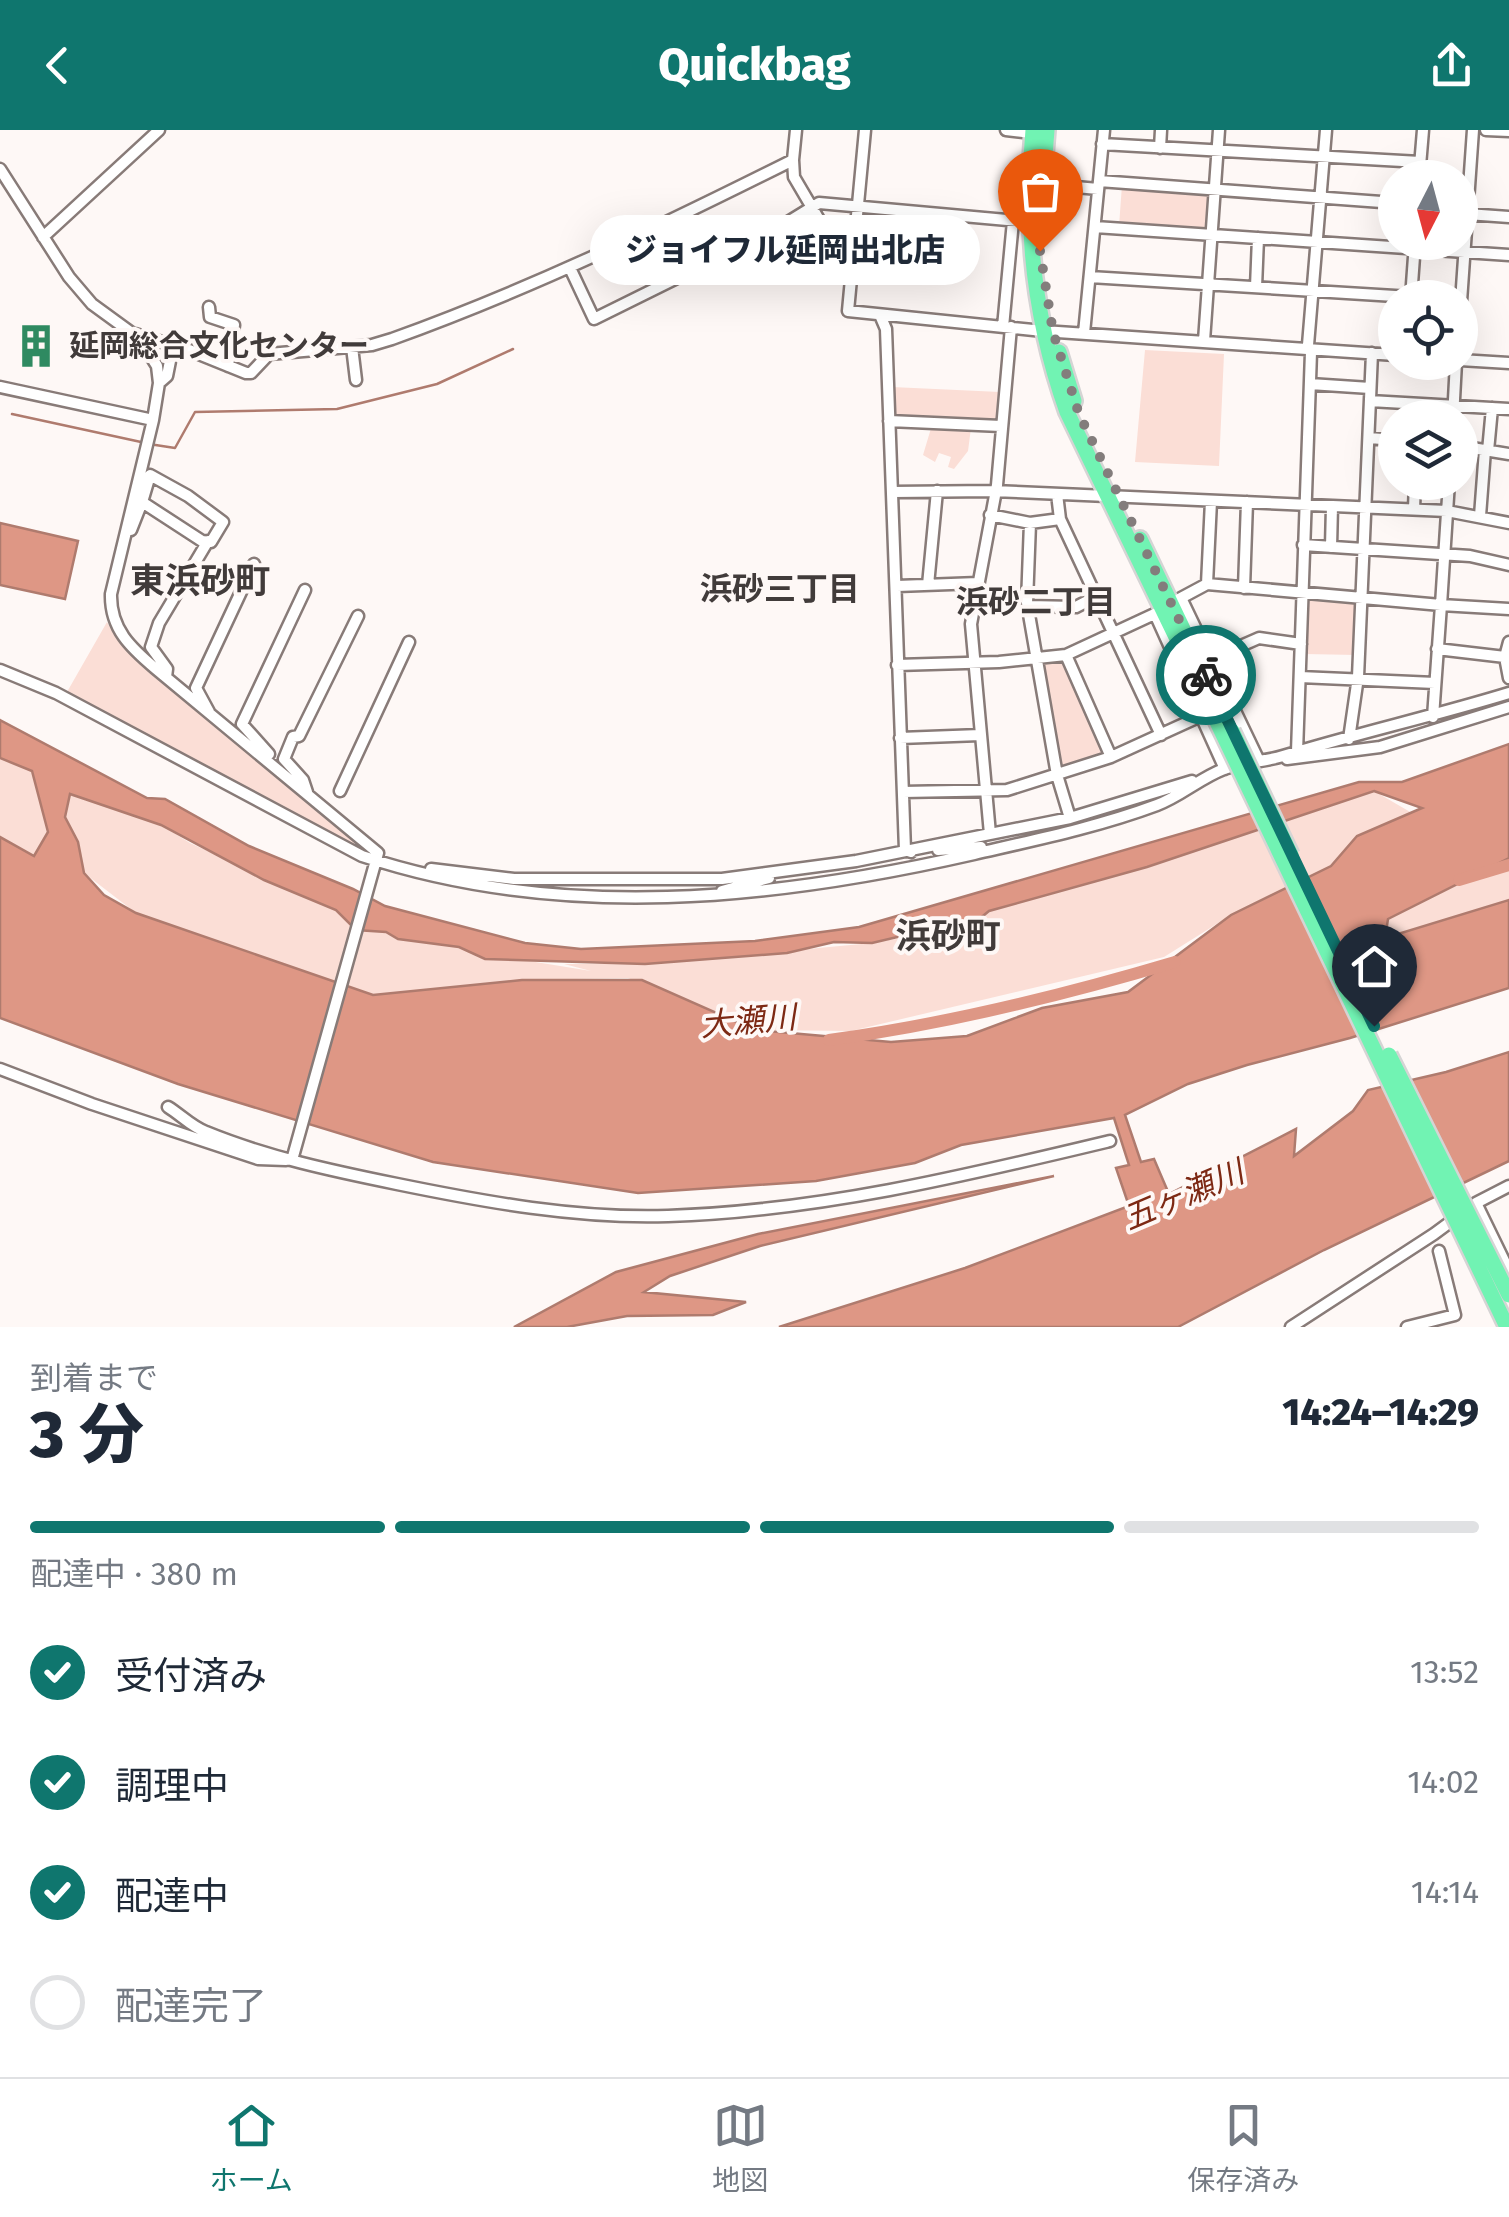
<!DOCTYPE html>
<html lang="ja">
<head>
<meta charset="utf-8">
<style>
  body { margin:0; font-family:"Fira Sans","Noto Sans JP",sans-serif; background:#f6f6f7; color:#1f2937; height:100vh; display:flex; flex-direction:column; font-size:38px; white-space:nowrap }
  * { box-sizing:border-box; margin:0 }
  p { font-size:32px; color:#747a83 }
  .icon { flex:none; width:55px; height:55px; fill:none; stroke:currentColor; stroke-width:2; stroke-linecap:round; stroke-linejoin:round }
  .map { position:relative; height:1197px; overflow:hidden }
  .panel { display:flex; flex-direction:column; background:#fff; flex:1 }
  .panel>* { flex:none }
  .needle { width:65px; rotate:186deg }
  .buttons { position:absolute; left:1378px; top:30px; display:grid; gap:20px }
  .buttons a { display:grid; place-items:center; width:100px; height:100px; border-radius:50%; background:#fff; box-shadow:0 10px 40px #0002; font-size:50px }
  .pin { position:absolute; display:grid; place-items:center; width:85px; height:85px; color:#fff; margin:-102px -42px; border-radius:50% 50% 50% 0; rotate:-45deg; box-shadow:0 0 10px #0007 }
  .pin .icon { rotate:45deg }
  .courier { position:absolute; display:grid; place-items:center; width:100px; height:100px; margin:-50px; border:8px solid #0f766e; border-radius:50%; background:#fff; color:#222; box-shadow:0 2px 12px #0007 }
  .bubble { position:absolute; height:70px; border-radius:35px; background:#fff; box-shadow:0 10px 40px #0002; font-size:32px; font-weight:800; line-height:70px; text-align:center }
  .head em { font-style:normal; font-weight:800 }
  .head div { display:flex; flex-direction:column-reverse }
  .head { display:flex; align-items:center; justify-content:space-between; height:170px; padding:0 30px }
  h1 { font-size:65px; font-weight:800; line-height:75px }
  .bar { display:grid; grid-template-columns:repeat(4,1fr); gap:15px 10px; align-content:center; height:120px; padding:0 30px }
  .bar i { height:12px; border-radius:8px; background:#e0e1e3 }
  .bar .selected { background:#0f766e }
  .bar p { grid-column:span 4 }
  ol { padding:0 30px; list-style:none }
  li { display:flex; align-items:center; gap:30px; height:110px }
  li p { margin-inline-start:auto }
  li .icon { padding:10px; border-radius:50%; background:#0f766e; color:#fff; stroke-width:4 }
  li:last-child { color:#747a83 }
  li i { width:55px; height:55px; border:5px solid #e0e1e3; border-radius:50% }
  header { display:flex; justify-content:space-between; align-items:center; height:130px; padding:0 30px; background:#0f766e; color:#fff; font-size:45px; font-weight:800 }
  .tabs { display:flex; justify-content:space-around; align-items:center; height:140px; border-top:2px solid #e0e1e3; background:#fff; font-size:28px; color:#747a83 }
  .tabs a { display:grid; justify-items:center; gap:5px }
  .tabs .selected { color:#0f766e }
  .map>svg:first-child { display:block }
</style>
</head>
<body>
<header><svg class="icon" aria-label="back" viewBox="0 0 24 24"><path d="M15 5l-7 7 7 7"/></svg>Quickbag<svg class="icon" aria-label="share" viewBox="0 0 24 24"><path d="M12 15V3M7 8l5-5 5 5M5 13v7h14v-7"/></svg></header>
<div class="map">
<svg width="1509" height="1197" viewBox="0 0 1509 1197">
  <rect width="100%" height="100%" fill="#fef8f6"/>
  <path fill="#fbded6" d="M1122,55L1212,64L1209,102L1119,96Z
    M1145,220L1224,224L1219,336L1135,332Z
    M892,257L1000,262L997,292L894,287Z
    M932,295L971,298L968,321L954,339L948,337L951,327L939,323L935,332L923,325Z
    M1307,467L1357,470V525L1304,524Z
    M107,492L121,515L366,718L364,722L67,562Z
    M1065,528L1105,624L1062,639L1040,534Z
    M0,628L32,641L49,702L34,726L0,708Z
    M1374,661L1412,683L1358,706L1331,736L1231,785L1164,827L851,901L755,900L628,848L522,850L373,865L136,783L84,743L65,687L69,664L161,695L190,713L337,780L357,800L386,802L398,809L459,817L485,829H517L591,841L564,834H645L872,813L971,795L988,781Z
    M1509,728V770L1384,809L1387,789Z"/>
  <path fill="#de9785" stroke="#af7b6e" stroke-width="2.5" fill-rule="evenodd" d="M0,393L78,411L65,469L0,455Z
    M0,590L147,668L165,669L249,716L353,759L385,776L525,813L581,819L755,811L859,797L1359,652H1402L1509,614V728L1388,789L1385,808L1509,770V858L1350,908L1247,935L1188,954L1125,985L1141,1032L1154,1029L1169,1064L1296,999L1294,1026L1353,981L1368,960L1446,942L1509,922V1031L1324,1120L1178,1197H779L965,1138L1129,1076L1116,1038L1129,1035L1114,988L961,1015L915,1033L816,1051L638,1063L433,1032L178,954L0,888V707L34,726L48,702L32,641L0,628ZM1374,661L1422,678L1357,706L1331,736L1231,785L1128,862L1042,878L967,906L891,912L755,900L642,850H522L373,865L136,783L104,765L84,743L78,712L65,687L70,664L161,695L264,750L336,780L356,800L386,802L398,809L459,817L485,829L645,834L787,823L834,812L872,813L944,796L972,795L989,781L1147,737Z
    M1054,1046L760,1116L670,1146L644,1162L746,1172L713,1185L627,1186L567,1197H514L616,1142L758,1104Z"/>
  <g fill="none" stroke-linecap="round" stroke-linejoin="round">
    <path stroke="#af7b6e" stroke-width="2.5" d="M12,284L141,312
      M149,314L175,318L195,282L337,279L437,254L513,219"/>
    <path stroke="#de9785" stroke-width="12" d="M1459,750L1509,735
      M829,910C947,894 1061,866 1175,832"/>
    <g stroke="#887b78" stroke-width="15">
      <path id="minor" d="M865,0L848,181L1043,201L1395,225
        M1006,0L1032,3
        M1486,0L1509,1
        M1102,14L1420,32
        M1160,18L1161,0
        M793,30L794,47L851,144
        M0,39L69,147L92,174L140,209L157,236L159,253L153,290L111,464C110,499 131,518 156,539L378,723L292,1030
        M1419,48L1423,0
        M1099,51L1395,73
        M1043,54L1098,59
        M1467,84L1509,87
        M1095,97L1509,125
        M43,107L159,0
        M570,138L594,189L780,97L819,73L1029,92
        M1090,147L1411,167
        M1256,157L1258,108
        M1411,168L1415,113
        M209,177L210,187L234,195L228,236
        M880,185L886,199L905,720L911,722
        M1460,186L1473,0
        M1003,197L1013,91
        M1084,203L1104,0
        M135,204L189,220L246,243H251L269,224L372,215L392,209C531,159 661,96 793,30L796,0
        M1204,211L1219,0
        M352,217L356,250
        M1460,230L1509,233
        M159,253L167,246L173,216
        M1310,254L1370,258
        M0,257L153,290
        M1370,271L1509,279
        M1453,288L1456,232
        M889,291L1001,296
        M1369,308L1395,310
        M1460,316L1509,324
        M1488,321L1492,278
        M1449,352L1441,475L1509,479
        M893,362L993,361L1447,381L1509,393
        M1057,364L1060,389L1161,605
        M1414,379L1415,352
        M990,385L1030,393L1060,389
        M1480,386L1485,320
        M1030,393L1027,473L1057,645L1070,688
        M131,400L142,372L202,411L211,412L223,392L188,366L150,345L142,372
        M1303,415L1470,426L1509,435
        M1331,417L1332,376
        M1207,454L1211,371
        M928,455L937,361
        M897,456L978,453
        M1244,458L1247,372
        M1181,468L1259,631L1265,630
        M1179,469L1207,454L1441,475L1433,587
        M1028,476L1076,477L1097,466
        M1155,484L1225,639
        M1509,512L1505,527L1509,548
        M1437,519L1505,527
        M1066,525L1111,627
        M1211,529L1259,508L1301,514
        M897,535L999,532L1066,525L1163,480
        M0,540L56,563L362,726C562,792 772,770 974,724C1035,710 1098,697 1157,675C1181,666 1200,648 1224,639C1243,632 1264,632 1283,626C1358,603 1434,586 1509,563
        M166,547L167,539L151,517L159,493L208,411
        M1300,547L1435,553
        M209,582L196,558L254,434
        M900,608L980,605
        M1349,609L1358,547L1372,223
        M1297,622L1311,222L1308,215L1326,0
        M269,624L242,594L305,460
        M1287,629L1380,617L1509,577
        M340,661L409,512
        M307,662L303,650L284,629L293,607L299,606L358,486
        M903,662L1007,660L1111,627L1201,586
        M990,704L971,494L997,355L1011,197
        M938,720L981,717
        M431,739L514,749H722L856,731L1070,688L1192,651
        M722,761L769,748
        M0,939L92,974L258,1029L286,1030
        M168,977C181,985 192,997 206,1002C267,1027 333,1041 397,1054C485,1072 578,1089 668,1086C819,1081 964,1046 1110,1011
        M1476,1073L1509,1141
        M1291,1197L1434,1104L1476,1073L1509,1056
        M1407,1197L1455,1185L1439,1121"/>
    </g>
    <g stroke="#d5d4d4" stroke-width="20">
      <path id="highway" d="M1033,0C1024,97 1034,190 1067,282L1206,569
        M1039,101L1047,0
        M1059,222L1074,271
        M1140,409L1195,524"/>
    </g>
    <use href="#minor" stroke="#fff" stroke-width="10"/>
    <use href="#highway" stroke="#71f3b3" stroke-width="15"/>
    <g stroke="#d5d4d4" stroke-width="20" stroke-linecap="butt">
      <path id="highway-bridge" d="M1206,569L1507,1197
        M1232,601L1291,725
        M1389,925L1509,1165"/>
    </g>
    <use href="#highway-bridge" stroke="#71f3b3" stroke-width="15"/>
  </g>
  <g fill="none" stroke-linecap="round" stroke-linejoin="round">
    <path stroke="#837d7c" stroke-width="10" stroke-dasharray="0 18" d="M1040,121L1053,202L1079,284L1206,545"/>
    <path stroke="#0f766e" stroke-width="12" d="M1206,545L1374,896"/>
  </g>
  <defs>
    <g id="building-bare" transform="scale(3.45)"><path d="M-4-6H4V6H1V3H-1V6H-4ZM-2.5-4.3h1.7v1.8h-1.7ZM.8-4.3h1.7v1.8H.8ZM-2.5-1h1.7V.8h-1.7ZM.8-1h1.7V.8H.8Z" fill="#2f8a61" stroke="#fef8f6" stroke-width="2.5" paint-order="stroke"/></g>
  </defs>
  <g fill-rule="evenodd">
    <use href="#building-bare" x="36" y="216"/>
  </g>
  <g text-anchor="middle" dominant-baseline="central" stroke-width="8" stroke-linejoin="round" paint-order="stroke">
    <g font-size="30" font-weight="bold" fill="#413b3a" stroke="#fef8f6" text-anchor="start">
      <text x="69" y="216">延岡総合文化センター</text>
    </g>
    <g font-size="32" font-weight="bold" fill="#413b3a" stroke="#fef8f6">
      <text x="780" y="459">浜砂三丁目</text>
      <text x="1036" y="472">浜砂二丁目</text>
    </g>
    <g font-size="32" font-style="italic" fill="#7d2914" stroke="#fef8f6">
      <text transform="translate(748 891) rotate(-5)">大瀬川</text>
      <text transform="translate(1183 1065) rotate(-23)">五ヶ瀬川</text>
    </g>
    <g font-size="35" font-weight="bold" fill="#413b3a" stroke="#fef8f6">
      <text x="200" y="451">東浜砂町</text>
      <text x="948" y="806">浜砂町</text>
    </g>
  </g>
</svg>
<div class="buttons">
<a><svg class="needle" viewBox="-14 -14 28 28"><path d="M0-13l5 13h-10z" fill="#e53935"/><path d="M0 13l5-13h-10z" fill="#747a83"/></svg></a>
<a><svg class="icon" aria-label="locate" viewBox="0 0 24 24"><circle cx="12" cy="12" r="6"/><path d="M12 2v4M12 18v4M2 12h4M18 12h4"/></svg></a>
<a><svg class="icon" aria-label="layers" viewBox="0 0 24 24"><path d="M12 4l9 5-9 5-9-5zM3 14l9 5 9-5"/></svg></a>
</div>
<div class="pin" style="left:1040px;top:121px;background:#ea580c"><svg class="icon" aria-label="bag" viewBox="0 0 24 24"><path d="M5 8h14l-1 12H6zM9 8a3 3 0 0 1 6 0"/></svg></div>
<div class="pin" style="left:1374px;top:896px;background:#1f2937"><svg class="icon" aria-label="home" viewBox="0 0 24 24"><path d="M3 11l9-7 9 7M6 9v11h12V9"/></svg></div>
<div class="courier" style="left:1206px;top:545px"><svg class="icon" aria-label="bike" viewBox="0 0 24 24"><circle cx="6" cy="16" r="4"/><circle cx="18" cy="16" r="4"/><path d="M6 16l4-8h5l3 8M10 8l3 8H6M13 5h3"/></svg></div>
<div class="bubble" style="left:590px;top:85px;width:390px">ジョイフル延岡出北店</div>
</div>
<section class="panel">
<div class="head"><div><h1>3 分</h1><p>到着まで</p></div><em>14:24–14:29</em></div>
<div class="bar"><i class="selected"></i><i class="selected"></i><i class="selected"></i><i></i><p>配達中 · 380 m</p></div>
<ol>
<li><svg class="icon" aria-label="check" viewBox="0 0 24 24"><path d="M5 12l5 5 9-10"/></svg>受付済み<p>13:52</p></li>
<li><svg class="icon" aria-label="check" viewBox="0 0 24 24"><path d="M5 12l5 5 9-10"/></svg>調理中<p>14:02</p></li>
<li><svg class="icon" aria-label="check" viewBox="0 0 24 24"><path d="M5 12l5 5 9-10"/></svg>配達中<p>14:14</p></li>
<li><i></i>配達完了</li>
</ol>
</section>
<nav class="tabs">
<a class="selected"><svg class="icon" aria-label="home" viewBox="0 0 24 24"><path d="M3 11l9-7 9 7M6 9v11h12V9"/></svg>ホーム</a>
<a><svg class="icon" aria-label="map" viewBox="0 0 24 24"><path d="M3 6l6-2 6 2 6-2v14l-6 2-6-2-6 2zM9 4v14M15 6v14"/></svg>地図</a>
<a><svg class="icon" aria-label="saved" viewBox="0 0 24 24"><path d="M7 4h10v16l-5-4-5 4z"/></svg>保存済み</a>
</nav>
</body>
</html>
